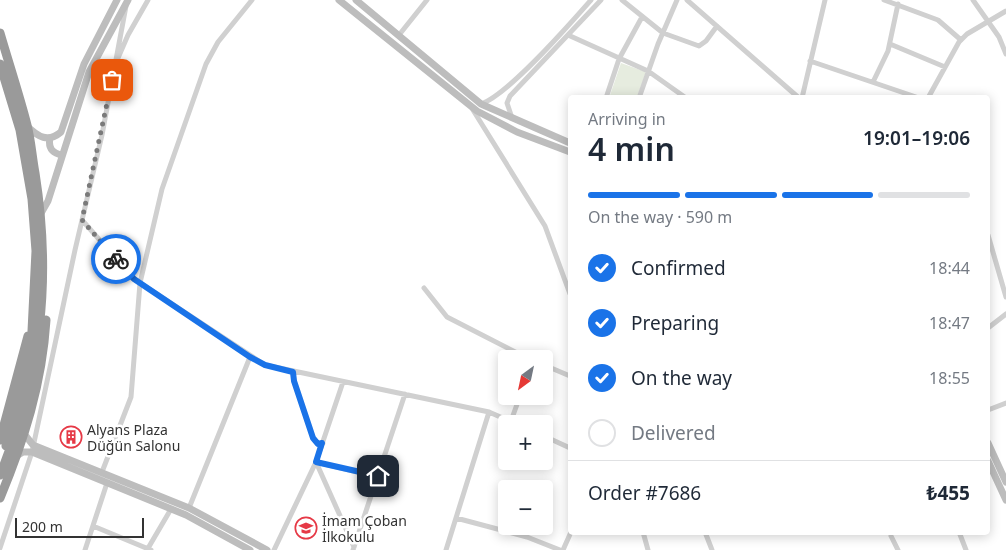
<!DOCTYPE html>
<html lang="en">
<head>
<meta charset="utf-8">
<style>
  body { margin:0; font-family:"Noto Sans",sans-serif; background:#f2f2f3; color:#1f2937; height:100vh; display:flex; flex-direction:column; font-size:19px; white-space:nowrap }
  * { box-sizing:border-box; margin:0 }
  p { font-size:16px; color:#747a83 }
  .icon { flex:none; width:28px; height:28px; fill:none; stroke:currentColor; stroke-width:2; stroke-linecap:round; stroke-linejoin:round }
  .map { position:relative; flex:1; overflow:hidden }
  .drawer { position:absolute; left:568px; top:95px; width:422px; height:440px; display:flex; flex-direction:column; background:#fff; border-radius:5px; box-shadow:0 2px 12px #0003 }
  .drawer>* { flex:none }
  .needle { width:32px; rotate:213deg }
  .buttons { position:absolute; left:498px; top:350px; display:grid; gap:10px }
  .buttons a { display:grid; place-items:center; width:55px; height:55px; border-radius:5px; background:#fff; box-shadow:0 2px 12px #0003; font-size:25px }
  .scale { position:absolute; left:15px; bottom:12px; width:129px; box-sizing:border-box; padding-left:5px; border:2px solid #333; border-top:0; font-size:14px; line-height:18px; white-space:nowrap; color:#333; -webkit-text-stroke:4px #fff; paint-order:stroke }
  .pin { position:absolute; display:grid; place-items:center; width:42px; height:42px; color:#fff; margin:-21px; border-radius:10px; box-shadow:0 2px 8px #0006 }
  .courier { position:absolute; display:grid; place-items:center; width:50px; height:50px; margin:-25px; border:4px solid #1a73e8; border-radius:50%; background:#fff; color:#222; box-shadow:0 1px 6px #0007 }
  .overview em { font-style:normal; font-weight:600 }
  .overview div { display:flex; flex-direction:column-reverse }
  .overview { display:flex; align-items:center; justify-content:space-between; height:85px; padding:0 20px }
  h1 { font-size:32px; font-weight:600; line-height:38px }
  .bar { display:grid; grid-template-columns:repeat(4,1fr); gap:8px 5px; align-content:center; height:60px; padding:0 20px }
  .bar i { height:6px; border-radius:4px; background:#e0e1e3 }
  .bar .on { background:#1a73e8 }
  .bar p { grid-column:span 4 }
  .line { display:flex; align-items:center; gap:12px; padding:0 20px; border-top:1px solid #e0e1e3 }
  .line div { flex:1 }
  ol { padding:0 20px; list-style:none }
  li { display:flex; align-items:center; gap:15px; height:55px }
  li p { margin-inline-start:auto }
  li .icon { padding:5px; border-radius:50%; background:#1a73e8; color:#fff; stroke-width:4 }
  li:last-child { color:#747a83 }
  li i { width:28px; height:28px; border:2px solid #e0e1e3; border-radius:50% }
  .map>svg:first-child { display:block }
</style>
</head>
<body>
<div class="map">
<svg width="1006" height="550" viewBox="0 0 1006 550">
  <rect width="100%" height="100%" fill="#fff"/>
  <path fill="#e6ecdf" d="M621,63L646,72L637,97L609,98Z"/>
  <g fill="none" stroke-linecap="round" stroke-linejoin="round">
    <path stroke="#d0d0d0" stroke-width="5" d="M622,0L663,33L699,46L706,41L717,26
      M687,0L799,98
      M884,0L938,20L961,40
      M973,0L999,37L1006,54
      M399,35L427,0
      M568,35L648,71L686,98
      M890,44L945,67
      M118,58L128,35L148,0
      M810,61L919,98
      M873,82L888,51L898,4
      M606,98L619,59L642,17
      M639,98L658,44L677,0
      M802,98L825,0
      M928,98L959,42L967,34L1006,11
      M481,104C509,94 569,25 591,0
      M473,110L545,226L570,294
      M512,118L507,103L510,96L601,0
      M82,220L134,279L265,365L489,412L516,424
      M988,235L1006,297
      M424,288L447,317L529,359
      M988,328L1006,314
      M544,365L570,376
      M293,372L294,381L313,438L318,444L323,443
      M988,410L1006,403
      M511,421L520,396
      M544,436L570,448
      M316,462L354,547
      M316,462L378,477
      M102,472L131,397L140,283L162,189L206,64L218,42L252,0
      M189,508L250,357
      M456,518L527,537L560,550
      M93,526L151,550
      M643,532L648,550
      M705,532L712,550
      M959,532L966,550
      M891,536L898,550
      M0,548L32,452L75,250L102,135L126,6
      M85,550L107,483
      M147,550L171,509
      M274,550L316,462L343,382
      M353,550L405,394
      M446,550L489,412
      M563,550L571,532"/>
    <path stroke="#bdbdbd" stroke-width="7" d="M339,0L477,111L517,132L570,152
      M356,0L481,104L570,143
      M27,126C38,137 48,143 61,132L84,64L117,0
      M50,138C48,148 52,153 62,155
      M40,215L48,201L89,72L128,0
      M25,435L33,445L189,508L267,550
      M988,443L1006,482
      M18,455L23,452H32L186,515L250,550
      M988,461L1006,500"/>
    <path stroke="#9a9a9a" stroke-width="9" d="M0,33C9,64 19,94 27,125C31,140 32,157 35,173C52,281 41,374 0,475
      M0,64L20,130L32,199L36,251L31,351L6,446
      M0,440L28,336
      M0,498C24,440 42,384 46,320"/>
  </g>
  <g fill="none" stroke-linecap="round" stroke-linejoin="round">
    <path stroke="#7a7a7a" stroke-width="5" stroke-dasharray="0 9" d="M112,80L82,220L116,259"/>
    <path stroke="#1a73e8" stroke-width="6" d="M116,259L134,279L250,357L265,365L293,372L294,381L313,438L318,444L322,443L316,462L378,476"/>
  </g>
  <defs>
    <g id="building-ring" transform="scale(1.125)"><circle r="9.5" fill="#fff" stroke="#e63946" stroke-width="1.5"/><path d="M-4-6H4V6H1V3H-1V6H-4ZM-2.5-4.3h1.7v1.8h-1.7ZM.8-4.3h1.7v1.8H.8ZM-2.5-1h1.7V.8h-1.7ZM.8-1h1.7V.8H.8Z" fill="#e63946"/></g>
    <g id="school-ring" transform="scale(1.125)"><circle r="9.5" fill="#fff" stroke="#e63946" stroke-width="1.5"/><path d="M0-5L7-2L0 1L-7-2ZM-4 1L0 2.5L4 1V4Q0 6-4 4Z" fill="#e63946"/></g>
  </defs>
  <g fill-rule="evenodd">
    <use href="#building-ring" x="71" y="437"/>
    <use href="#school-ring" x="306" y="528"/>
  </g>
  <g text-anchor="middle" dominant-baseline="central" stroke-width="5" stroke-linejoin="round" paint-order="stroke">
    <g font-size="14" fill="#333" stroke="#fff" text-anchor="start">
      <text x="87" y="429">Alyans Plaza<tspan x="87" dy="16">Düğün Salonu</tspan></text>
      <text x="322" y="520">İmam Çoban<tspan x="322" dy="16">İlkokulu</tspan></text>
    </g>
  </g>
</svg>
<div class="buttons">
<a><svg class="needle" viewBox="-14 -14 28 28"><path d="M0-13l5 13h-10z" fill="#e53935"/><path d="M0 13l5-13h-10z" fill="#747a83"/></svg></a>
<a>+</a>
<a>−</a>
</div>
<div class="scale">200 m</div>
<div class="pin" style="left:112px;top:80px;background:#ea580c"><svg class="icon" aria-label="bag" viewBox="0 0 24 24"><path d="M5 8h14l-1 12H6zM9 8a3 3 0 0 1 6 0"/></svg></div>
<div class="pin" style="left:378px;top:476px;background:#1f2937"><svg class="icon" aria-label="home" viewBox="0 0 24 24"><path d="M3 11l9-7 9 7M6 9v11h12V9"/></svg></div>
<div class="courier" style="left:116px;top:259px"><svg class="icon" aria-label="bike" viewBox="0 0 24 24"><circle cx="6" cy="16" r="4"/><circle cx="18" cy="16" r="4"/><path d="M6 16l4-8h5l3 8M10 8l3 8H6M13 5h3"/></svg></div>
<section class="drawer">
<div class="overview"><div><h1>4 min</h1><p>Arriving in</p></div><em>19:01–19:06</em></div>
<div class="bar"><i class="on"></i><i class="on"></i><i class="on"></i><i></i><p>On the way · 590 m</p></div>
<ol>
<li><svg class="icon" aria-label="check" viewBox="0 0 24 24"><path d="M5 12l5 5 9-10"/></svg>Confirmed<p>18:44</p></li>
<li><svg class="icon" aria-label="check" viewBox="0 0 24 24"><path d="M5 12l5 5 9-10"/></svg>Preparing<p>18:47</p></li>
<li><svg class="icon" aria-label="check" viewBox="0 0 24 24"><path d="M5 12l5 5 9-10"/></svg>On the way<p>18:55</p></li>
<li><i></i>Delivered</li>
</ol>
<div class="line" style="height:65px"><div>Order #7686</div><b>₺455</b></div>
</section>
</div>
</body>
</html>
